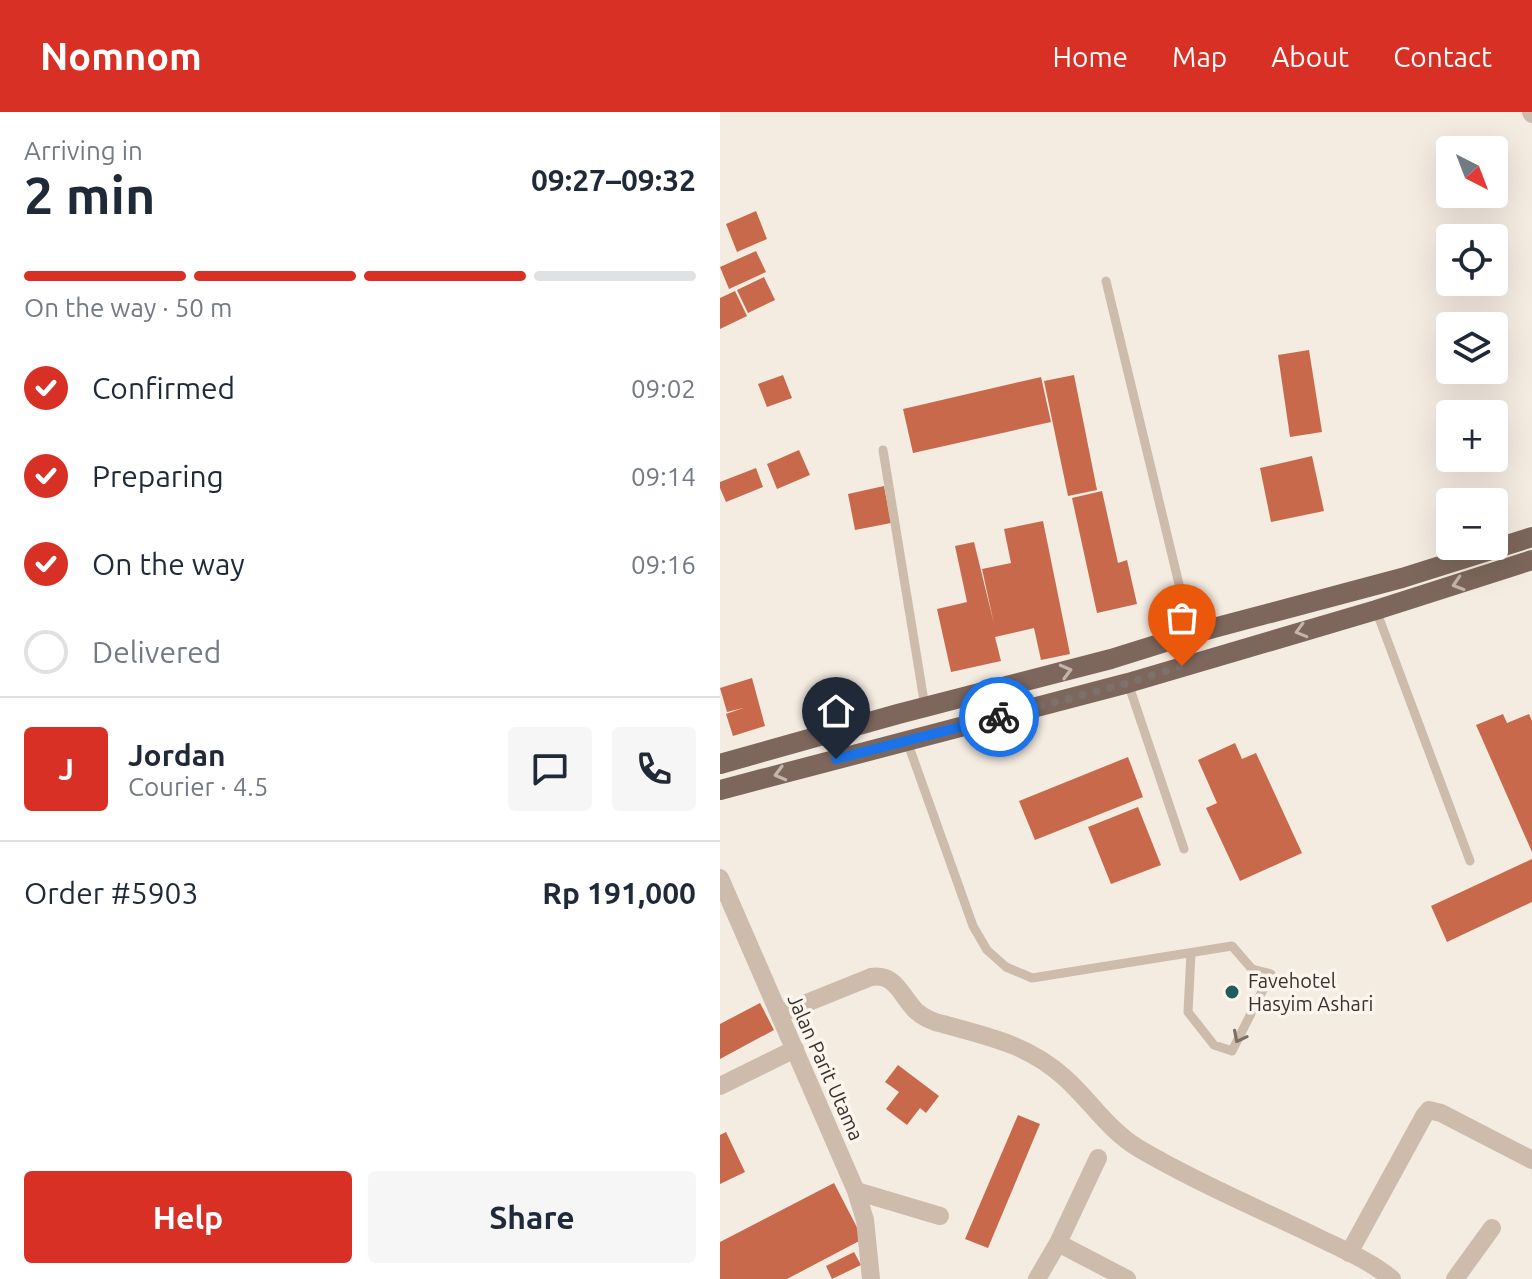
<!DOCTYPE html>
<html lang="en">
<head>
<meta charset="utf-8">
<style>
  body { margin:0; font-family:Ubuntu,sans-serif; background:#f6f6f7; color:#1f2937; height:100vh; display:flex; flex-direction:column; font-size:30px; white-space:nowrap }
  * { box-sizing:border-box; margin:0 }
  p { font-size:26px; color:#747a83 }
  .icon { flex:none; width:44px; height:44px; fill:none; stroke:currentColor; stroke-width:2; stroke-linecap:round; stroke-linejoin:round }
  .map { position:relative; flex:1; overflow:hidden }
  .panel { display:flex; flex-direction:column; background:#fff; width:720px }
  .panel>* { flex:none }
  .needle { width:52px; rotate:138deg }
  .tools { position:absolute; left:716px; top:24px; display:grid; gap:16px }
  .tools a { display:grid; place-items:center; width:72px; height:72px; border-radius:8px; background:#fff; box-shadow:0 8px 32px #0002; font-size:40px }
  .pin { position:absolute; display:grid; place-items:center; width:68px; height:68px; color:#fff; margin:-82px -34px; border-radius:50% 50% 50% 0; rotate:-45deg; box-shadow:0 0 8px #0007 }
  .pin .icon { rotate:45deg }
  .courier { position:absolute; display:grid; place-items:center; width:80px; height:80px; margin:-40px; border:6px solid #1a73e8; border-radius:50%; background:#fff; color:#222; box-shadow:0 2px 10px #0007 }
  .head em { font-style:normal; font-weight:600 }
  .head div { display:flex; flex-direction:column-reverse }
  .head { display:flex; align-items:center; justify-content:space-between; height:136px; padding:0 24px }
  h1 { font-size:52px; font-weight:600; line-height:60px }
  .bar { display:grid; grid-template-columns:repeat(4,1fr); gap:12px 8px; align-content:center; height:96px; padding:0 24px }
  .bar i { height:10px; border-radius:6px; background:#e0e1e3 }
  .bar .on { background:#d93025 }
  .bar p { grid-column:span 4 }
  .line { display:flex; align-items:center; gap:20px; padding:0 24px; border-top:2px solid #e0e1e3 }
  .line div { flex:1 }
  .round { display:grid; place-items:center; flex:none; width:84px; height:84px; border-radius:8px; background:#f6f6f7 }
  ol { padding:0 24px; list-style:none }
  li { display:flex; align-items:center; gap:24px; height:88px }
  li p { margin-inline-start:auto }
  li .icon { padding:8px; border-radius:50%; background:#d93025; color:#fff; stroke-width:4 }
  li:last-child { color:#747a83 }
  li i { width:44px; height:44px; border:4px solid #e0e1e3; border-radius:50% }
  .button { display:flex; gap:16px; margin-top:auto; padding:16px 24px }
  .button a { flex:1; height:92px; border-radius:8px; background:#d93025; color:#fff; font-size:32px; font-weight:600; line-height:92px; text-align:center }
  .button a+a { background:#f6f6f7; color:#1f2937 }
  header { display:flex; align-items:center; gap:48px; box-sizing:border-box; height:112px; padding:0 40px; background:#d93025; color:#fff }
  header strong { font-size:38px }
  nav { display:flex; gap:44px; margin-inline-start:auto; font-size:28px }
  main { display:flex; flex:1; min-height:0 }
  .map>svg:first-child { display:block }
</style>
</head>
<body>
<header>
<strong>Nomnom</strong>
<nav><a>Home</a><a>Map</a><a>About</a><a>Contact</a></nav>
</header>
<main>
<section class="panel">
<div class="head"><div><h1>2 min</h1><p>Arriving in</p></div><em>09:27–09:32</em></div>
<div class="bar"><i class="on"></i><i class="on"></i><i class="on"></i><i></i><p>On the way · 50 m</p></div>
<ol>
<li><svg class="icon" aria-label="check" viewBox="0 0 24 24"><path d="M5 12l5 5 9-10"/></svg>Confirmed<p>09:02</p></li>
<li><svg class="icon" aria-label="check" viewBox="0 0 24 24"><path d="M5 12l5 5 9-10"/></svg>Preparing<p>09:14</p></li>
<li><svg class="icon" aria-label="check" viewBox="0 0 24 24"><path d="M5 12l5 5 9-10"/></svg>On the way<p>09:16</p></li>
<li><i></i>Delivered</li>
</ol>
<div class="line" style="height:144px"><b class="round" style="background:#d93025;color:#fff">J</b><div><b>Jordan</b><p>Courier · 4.5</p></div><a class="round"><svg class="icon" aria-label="chat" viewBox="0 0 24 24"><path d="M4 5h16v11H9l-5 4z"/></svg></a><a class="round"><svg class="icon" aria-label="phone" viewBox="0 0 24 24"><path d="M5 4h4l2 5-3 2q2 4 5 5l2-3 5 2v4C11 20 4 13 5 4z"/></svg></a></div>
<div class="line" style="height:104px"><div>Order #5903</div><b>Rp 191,000</b></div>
<div class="button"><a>Help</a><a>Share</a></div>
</section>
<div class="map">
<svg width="812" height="1167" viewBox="0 0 812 1167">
  <rect width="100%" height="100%" fill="#f4ebe1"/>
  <path fill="#c8694b" d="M36,99L47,127L17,140L6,112Z
    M36,139L46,160L9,177L0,155Z
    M44,165L55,188L28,201L17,178Z
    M15,179L27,204L0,217V186Z
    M589,238L602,320L570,325L558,243Z
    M63,263L72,286L47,295L38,272Z
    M354,263L377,378L348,384L324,269Z
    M321,265L331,310L193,341L183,297Z
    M79,338L90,363L57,377L47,352Z
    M592,344L604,399L551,410L540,356Z
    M36,356L43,375L6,390L0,376V370Z
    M164,374L171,411L135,418L128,382Z
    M382,379L398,451L407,448L417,492L377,501L352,386Z
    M323,409L350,542L321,548L314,516L275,525L281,549L231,560L217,497L247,490L235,434L254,430L274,512L262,457L291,451L284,417Z
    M32,566L45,614L13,624L6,602L23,596L7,600L0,576Z
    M783,602L787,611L809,602L812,609V740L756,613Z
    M515,631L522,647L536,641L582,741L520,769L486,696L497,691L478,648Z
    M408,645L423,685L315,728L299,689Z
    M418,695L441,753L391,772L368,715Z
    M812,747V790L727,830L711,794Z
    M40,891L54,918L0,947V912Z
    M178,953L219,984L206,1001L200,996L187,1013L166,997L179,980L165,970Z
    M298,1003L320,1012L268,1136L245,1127Z
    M6,1020L25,1060L0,1072V1023Z
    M114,1071L143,1127L67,1167H0V1130Z
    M134,1140L141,1153L112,1167L106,1154Z"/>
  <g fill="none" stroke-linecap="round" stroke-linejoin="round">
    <path stroke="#cdbbac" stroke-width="9" d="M386,169L471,522
      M163,338L205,595
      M656,498L750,749
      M408,571L464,737
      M187,629L253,814L267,838L286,855L312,866L512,834L532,857L551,862L512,939L494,933L468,900L471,841"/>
    <path stroke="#cdbbac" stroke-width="18" d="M811,0L812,2
      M0,766L136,1079L145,1108L151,1167
      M59,902L151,865C176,861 181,884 196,899C204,906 213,910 223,912C269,925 307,932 344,965C370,988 388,1018 418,1036C474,1069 535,1095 593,1123C619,1136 649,1148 672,1167
      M0,974L75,937
      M136,1079L220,1104
      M338,1131L407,1167
      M629,1141L704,1004L709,998L721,1001L812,1048
      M317,1167L338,1131L378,1046
      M735,1167L772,1116"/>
    <path stroke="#7d675c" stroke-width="20" d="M0,652L178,602L391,547L471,522L682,466L812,425
      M0,678L408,571L656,498L812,448"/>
  </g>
  <defs><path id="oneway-chevron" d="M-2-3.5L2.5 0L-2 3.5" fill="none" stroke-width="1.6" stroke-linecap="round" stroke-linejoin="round" transform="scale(2)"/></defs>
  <g stroke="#c2b5ac">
    <use href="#oneway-chevron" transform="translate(738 472) rotate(163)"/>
    <use href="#oneway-chevron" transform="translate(581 519) rotate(164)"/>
    <use href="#oneway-chevron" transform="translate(346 559) rotate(-15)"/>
    <use href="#oneway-chevron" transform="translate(60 662) rotate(165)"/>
  </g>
  <use stroke="#7d6f65" href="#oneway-chevron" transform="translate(519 925) rotate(117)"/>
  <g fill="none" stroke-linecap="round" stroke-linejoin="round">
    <path stroke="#7c716b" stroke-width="8" stroke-dasharray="0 14.4" d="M279,605L408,571L462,554"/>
    <path stroke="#1a73e8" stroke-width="10" d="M116,647L279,605"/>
  </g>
  <circle fill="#1f5a5e" stroke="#fbf5ee" stroke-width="3" cx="512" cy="880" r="8"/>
  <g text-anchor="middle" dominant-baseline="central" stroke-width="7" stroke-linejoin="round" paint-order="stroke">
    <g font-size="20" fill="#3b302b" stroke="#fbf5ee" text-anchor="start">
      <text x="528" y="868">Favehotel<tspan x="528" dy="23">Hasyim Ashari</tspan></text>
    </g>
    <g font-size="20" fill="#3b302b" stroke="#fbf5ee">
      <text transform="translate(106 955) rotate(66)">Jalan Parit Utama</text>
    </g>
  </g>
</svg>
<div class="tools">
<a><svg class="needle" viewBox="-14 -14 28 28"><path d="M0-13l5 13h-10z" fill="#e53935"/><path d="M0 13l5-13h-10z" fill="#747a83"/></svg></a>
<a><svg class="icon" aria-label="locate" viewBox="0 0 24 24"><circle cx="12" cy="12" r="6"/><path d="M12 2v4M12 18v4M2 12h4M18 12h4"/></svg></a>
<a><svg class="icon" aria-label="layers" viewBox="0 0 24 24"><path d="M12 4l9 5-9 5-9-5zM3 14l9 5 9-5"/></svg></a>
<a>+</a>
<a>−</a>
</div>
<div class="pin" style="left:462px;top:554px;background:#ea580c"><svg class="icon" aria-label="bag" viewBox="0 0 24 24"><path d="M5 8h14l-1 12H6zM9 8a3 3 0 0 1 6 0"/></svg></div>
<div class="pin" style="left:116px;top:647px;background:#1f2937"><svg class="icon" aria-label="home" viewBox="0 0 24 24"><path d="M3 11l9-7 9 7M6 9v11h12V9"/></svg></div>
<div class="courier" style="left:279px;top:605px"><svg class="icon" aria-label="bike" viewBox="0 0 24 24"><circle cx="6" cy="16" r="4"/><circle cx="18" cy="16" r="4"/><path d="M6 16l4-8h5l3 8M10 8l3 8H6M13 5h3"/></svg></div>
</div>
</main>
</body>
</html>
